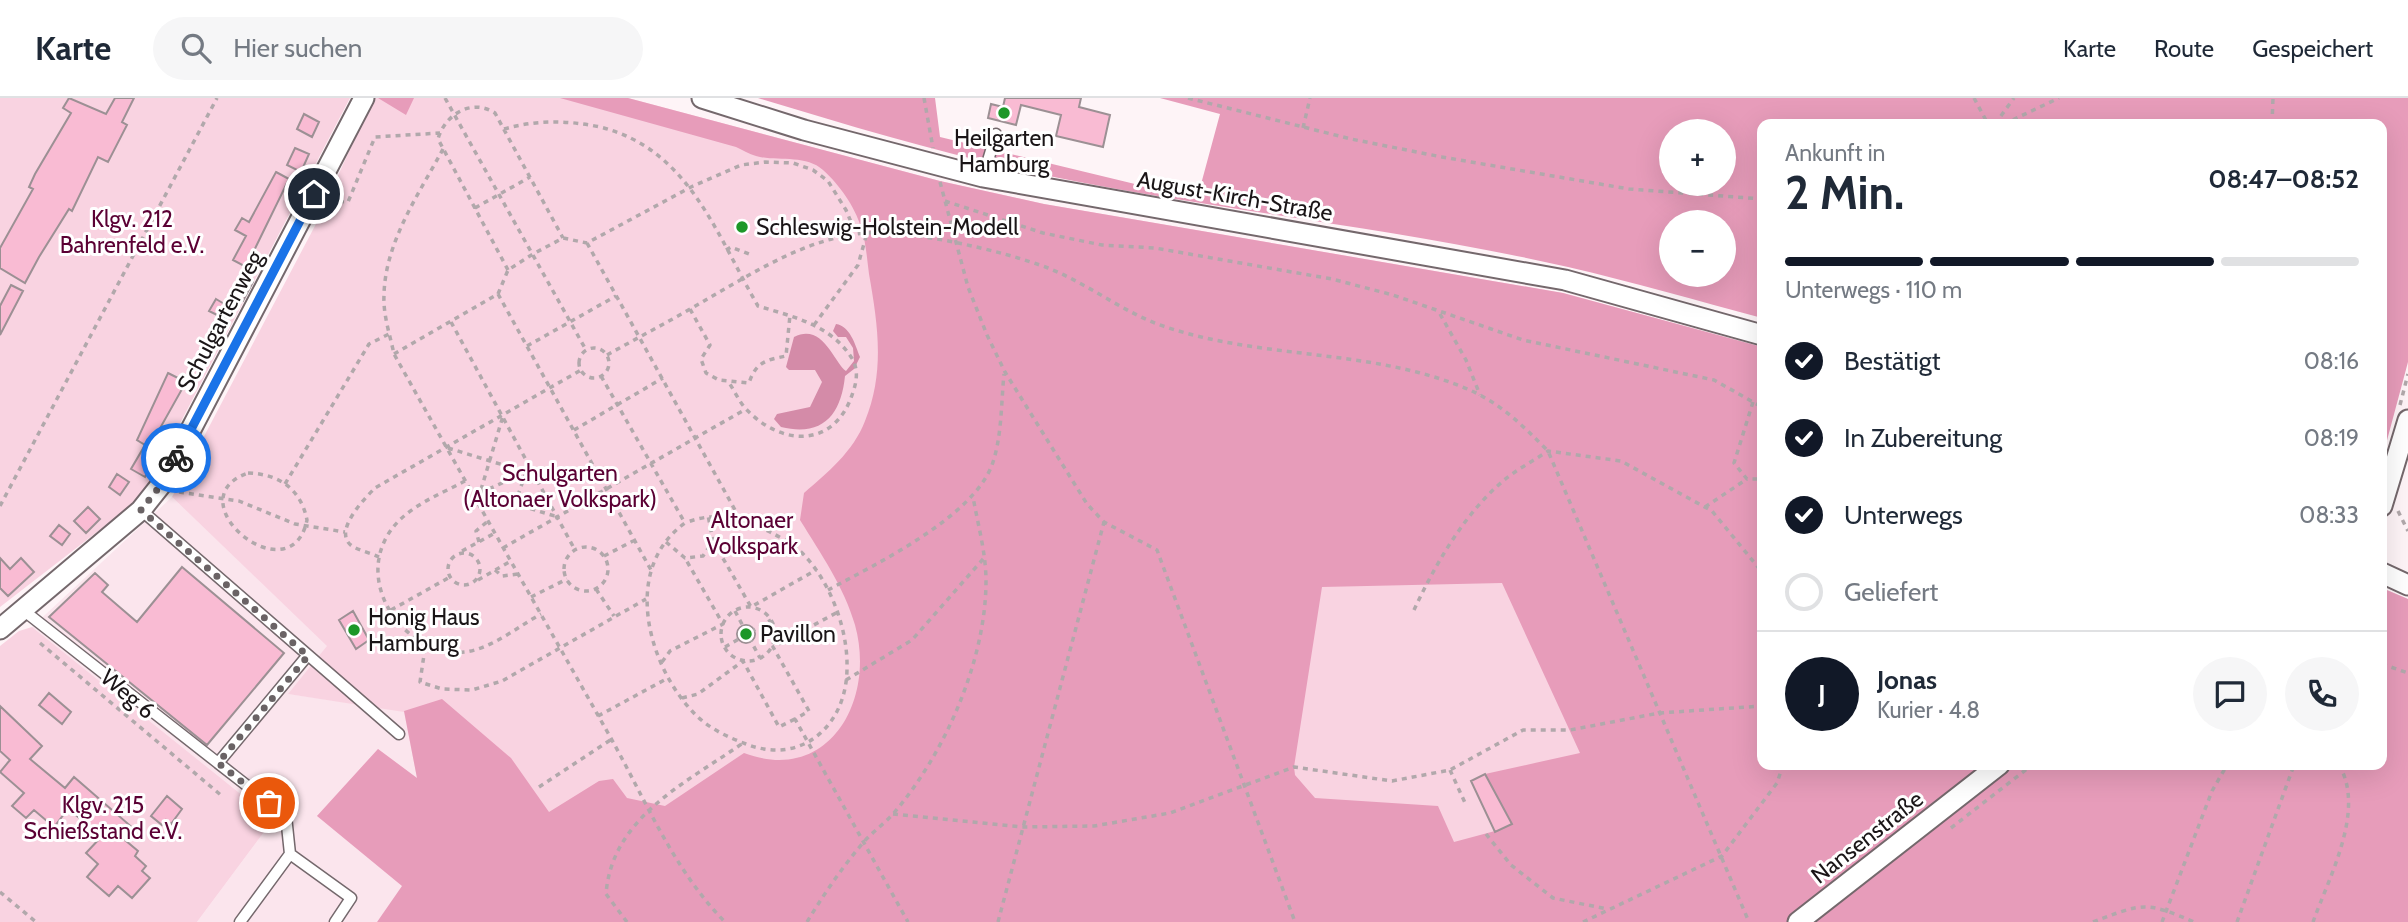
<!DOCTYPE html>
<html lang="de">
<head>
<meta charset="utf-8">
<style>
  body { margin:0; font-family:Cabin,sans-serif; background:#f6f6f7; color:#1f2937; height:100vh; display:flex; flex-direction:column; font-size:26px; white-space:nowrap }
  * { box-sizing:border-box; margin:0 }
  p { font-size:23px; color:#747a83 }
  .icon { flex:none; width:38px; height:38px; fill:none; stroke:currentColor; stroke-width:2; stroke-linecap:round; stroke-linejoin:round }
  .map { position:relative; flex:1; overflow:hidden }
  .panel { position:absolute; left:1757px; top:21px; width:630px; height:651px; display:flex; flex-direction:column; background:#fff; border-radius:14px; box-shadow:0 7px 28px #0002 }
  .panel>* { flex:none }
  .fabs { position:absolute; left:1659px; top:21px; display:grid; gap:14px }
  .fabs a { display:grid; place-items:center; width:77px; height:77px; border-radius:50%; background:#fff; box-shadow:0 7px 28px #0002; font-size:35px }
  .pin { position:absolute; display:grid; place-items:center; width:60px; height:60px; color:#fff; margin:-30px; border:4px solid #fff; border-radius:50%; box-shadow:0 2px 7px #0007 }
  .courier { position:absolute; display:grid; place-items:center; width:70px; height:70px; margin:-35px; border:5px solid #1a73e8; border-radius:50%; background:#fff; color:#222; box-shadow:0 2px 9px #0007 }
  .head em { font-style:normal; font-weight:700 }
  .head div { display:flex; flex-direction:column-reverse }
  .head { display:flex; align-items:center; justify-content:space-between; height:119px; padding:0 28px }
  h1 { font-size:46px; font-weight:700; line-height:52px }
  .bar { display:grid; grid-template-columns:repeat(4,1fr); gap:10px 7px; align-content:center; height:84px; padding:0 28px }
  .bar i { height:9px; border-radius:5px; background:#e0e1e3 }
  .bar .current { background:#111827 }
  .bar p { grid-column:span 4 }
  .line { display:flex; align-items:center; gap:18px; padding:0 28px; border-top:2px solid #e0e1e3 }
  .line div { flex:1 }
  .round { display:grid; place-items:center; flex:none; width:74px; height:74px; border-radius:37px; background:#f6f6f7 }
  ol { padding:0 28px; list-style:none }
  li { display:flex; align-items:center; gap:21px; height:77px }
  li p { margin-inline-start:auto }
  li .icon { padding:7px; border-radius:50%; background:#111827; color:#fff; stroke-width:4 }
  li:last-child { color:#747a83 }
  li i { width:38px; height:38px; border:4px solid #e0e1e3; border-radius:50% }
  header { display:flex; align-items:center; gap:42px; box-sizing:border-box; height:98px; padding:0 35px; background:#fff; border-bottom:2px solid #e0e1e3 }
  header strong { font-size:33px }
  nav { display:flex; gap:38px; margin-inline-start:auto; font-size:24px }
  .search { width:490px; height:63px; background:#f6f6f7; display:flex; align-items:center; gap:18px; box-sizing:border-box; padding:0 24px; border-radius:38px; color:#747a83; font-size:26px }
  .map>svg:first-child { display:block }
</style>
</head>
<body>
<header>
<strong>Karte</strong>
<div class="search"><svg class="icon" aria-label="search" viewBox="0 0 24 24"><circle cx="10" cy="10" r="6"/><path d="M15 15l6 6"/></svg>Hier suchen</div>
<nav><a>Karte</a><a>Route</a><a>Gespeichert</a></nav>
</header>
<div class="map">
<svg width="2408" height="824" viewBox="0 0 2408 824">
  <rect width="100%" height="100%" fill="#fef4f7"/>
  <path fill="#fbe5ed" d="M172,399L328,548L289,596L404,613L418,681L403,788L377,824H197L267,730V717L32,529Z"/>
  <path fill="#f9d3e1" d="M0,0H350L141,400L0,509Z
    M373,0H628L940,83L1044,106L1563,195L1762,249V667H2382V490L2408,501V824L317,718L378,651L417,680L404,614L288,596L327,548L172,399L317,124Z
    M32,529L267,717V730L197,824H0V548L19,533Z"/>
  <path fill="#e79cba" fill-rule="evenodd" d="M378,0H414L406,17Z
    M560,0H628L940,83L1044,106L1563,195L1762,249V667H2382V490L2408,501V824H377L402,788L317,718L378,651L417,680L404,613L442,601L511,660L549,714L599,683L613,681L627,700L665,708L744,655C829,687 876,602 855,527C844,489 821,456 800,422L804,395C828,374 853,354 865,323C885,274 878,227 869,176C867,161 866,144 861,129C855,109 839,86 823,72C805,56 777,64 756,58C749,56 743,52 736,49ZM1502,485L1580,655L1485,676L1471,683L1495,733L1454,744L1438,708L1315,700L1295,677L1294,669L1322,489Z
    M758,0H935L940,39L1197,101L1220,16L1160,0H2408V264L2382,361V26H1762V220C1698,203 1633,184 1568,169C1397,130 1221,113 1049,78C950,58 854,29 758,0ZM1671,33H1724V86H1671ZM1671,124H1724V177H1671Z"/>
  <path fill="#d48ba8" d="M836,226C850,228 855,246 860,259L854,271L845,278C841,317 823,339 781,329L774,321L777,316L810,309L822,284L815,272H789L786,269L794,239C823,224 834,265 846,273L854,263L853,250L846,239H838L833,233Z"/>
  <path fill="#f9bbd3" stroke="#9c9094" stroke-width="2" d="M69,0L106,16L115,0H134L122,24L127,27L108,64L98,59L72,113L69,111L39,159L25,185L0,170V150L33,91L29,89L35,76L71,15L63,10Z
    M1005,0H1081L1079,9L1110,17L1103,49L1056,38L1061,17L1021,7L1016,27L988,20L991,6L1003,9Z
    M304,16L319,24L312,39L297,31Z
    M295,50L309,56L301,74L287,67Z
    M276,74L289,81L246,169L233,162L246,138L235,132L242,120L249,124Z
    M241,178L253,184L243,203L231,197Z
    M11,187L23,193L0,237V208Z
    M216,201L231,210L225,221L209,213Z
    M168,275L186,284L159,332L168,337L145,379L131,371L145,347L137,342Z
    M117,376L129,384L120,397L109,389Z
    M88,409L100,421L86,435L74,423Z
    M59,427L70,436L62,447L50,438Z
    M0,460L10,471L21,460L34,474L8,498L0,490Z
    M182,469L284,555L207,647L49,519L95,475L108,487L102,494L137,524Z
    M353,513L369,542L356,551L339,522Z
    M737 536a9 9 0 1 1 18 0a9 9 0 1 1-18 0Z
    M49,595L71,614L62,626L39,607Z
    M0,608L42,648L30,661L65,690L74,679L134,731L125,742L138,753L135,758L146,768L142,773L150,780L132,800L118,788L109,798L87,779L98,766L86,755L102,738L68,711L54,729L34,712L26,720L12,708L24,695L0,674L10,662L0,653Z
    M1485,676L1512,726L1495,734L1471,683Z
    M167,698L182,711L171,726L166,722L162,727L151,718Z"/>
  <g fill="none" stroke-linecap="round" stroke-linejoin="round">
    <g stroke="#74686c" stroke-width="13">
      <path id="service" d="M983,79L996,36
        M23,512L218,665L308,557L141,412
        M308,557L399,636
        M218,665L286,718L290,756L240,824
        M290,756L351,800L335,824"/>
    </g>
    <g stroke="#74686c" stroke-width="23">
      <path id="minor" d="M702,0L804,32L983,79L1565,182L1762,237
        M2382,408L2408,322
        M2382,475L2408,487
        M0,531L141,412L164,383L364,0
        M1798,824L1999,667"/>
    </g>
    <path stroke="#b1a8ab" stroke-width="3.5" stroke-dasharray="5 5" stroke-linecap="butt" d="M445,0L586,252
      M924,0L933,50
      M1188,0L1351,41L1442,59L1629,91L1762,101
      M1974,0L1988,26
      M1995,26L2014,0
      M2004,26L2059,0
      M2272,26L2273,0
      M1303,30L1310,0
      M504,31C536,22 567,22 600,29C689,51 716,136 758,208C794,219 832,227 853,262C858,272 857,283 853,294C836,350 782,350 745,310C739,303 734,292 728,283
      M443,51C419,96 385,144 384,197C383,217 390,237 394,256C465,383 537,509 608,635C645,700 672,770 725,824
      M940,84L968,189L987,237L1005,274L1087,406L1104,424L1157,452L1295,824
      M329,103L348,104L375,39L440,35
      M945,103L1043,135L1102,147L1155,150L1332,181L1393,197L1523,242L1714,282L1762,309
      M475,110L530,79
      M587,145L740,421
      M726,152L731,149L749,156
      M508,172L438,41C445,16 472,0 495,15L563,140
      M498,196L651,472
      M690,211L710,247L701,261L706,275L719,282L749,285C756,264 766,262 786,258L790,217
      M1440,216L1466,262L1480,297
      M451,224L575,452
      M814,227L858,167L867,135
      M527,248L616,198
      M579 265a15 15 0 1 1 30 0a15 15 0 1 1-30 0Z
      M394,256L498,196L508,172L533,156L563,140L587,145L691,89L741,67L765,64L793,65L813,72L828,83L846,112L856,136
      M607,257C639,239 672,222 704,203C751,176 802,143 857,136C903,129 1004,153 1048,170C1089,186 1125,216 1166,229C1262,261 1367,251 1460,288C1499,303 1520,325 1548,353L1749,824
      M601,278L685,425C622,470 647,565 692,613C706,629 727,639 746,646C802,668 847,627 847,570C848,532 831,486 805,458C796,448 782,440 770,434C742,419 715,413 685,425
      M1753,304L1734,365L1747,381H1762
      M2400,307L2408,276
      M574,332L663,280
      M448,350L526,374L533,371
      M526,374L515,406L558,419
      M248,375C279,376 301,391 307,422C291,500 172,402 248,375Z
      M465,383C437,398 400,411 385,442C359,494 409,559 465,554C491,551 519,528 541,516
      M285,386L369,246L389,236
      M179,394L239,403L295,426L345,434
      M480,395L524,375
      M474,398L480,395L503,318
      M0,408L217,0
      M1705,409L1747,381
      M2398,413L2408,433
      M713,443L751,509L816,472
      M479,444L476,433L488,423
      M666,444L685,460L703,458L713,443L708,417
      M564 471a22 22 0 1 1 44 0a22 22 0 1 1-44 0Z
      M503,450L746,311
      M462,453L495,435
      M448 471a16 16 0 1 1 32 0a16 16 0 1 1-32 0Z
      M604,458L633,443
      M379,459C371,455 360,453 352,448C332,434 364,401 375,390L581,272
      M495,472L502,478L518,476
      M478,482L511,463
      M596,491L614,518
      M828,492C876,466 972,420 992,367C1002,339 1001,306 1004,276
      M531,499L567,481
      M721 536a27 27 0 1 1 54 0a27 27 0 1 1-54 0Z
      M391,512L450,479
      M1414,512C1435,467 1464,416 1503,383C1516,372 1533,363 1548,353L1621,363L1712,413L1762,474
      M735,513L760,560
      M836,515L773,549L809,613L795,621L908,824
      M40,545L222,698
      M725,549L771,522
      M425,550L420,584L442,591L472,592L502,583L646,501
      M662,564L670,553L723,526L685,460
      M2382,566L2408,575
      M846,582L912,542L984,460
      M682,600L698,596L743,563L779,629L795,621
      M598,618L668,580
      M1450,672L1466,707
      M539,689L612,641
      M893,716L1022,729L1094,728L1170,715L1294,669L1392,683L1450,672L1523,632H1570L1659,615L1762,608
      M1951,730L2032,667
      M1486,736L1511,767L1553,800L1607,811
      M0,794L36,824
      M627,824L606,796C612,719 686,685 743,645
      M807,824C824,796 841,771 862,746C871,735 883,727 893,716C944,657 986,563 986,483C986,455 978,427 973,399
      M998,824L1104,424
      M1583,824L1722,758L1777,685L1783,667
      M2093,824C2143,805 2145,803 2194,824
      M2162,824L2212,693L2227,667
      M2237,824L2294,667
      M2313,824C2329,779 2366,712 2339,667"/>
    <use href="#service" stroke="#fff" stroke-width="10"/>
    <use href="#minor" stroke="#fff" stroke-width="19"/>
  </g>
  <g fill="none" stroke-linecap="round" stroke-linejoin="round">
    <path stroke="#6a6365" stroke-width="7" stroke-dasharray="0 12.6" d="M176,360L164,383L141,412L308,558L218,665L269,705"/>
    <path stroke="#1a73e8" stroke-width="9" d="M176,360L314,96"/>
  </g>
  <g fill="#1d9728" stroke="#fff" stroke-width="2.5">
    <circle cx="1004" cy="15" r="7"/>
    <circle cx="742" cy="129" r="7"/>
    <circle cx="354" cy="532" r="7"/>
    <circle cx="746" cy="536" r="7"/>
  </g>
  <g text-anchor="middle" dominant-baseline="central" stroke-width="6" stroke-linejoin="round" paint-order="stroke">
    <g font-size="23" fill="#1a1517" stroke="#fff" text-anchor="start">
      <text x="1004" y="40" text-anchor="middle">Heilgarten<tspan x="1004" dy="26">Hamburg</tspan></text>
      <text x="756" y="129">Schleswig-Holstein-Modell</text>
      <text x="368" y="519">Honig Haus<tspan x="368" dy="26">Hamburg</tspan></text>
      <text x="760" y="536">Pavillon</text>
    </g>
    <g font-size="23" fill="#1a1517" stroke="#fff">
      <text transform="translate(1235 98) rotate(10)">August-Kirch-Straße</text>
      <text transform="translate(220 223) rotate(-62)">Schulgartenweg</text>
      <text transform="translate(128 596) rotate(40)">Weg 6</text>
      <text transform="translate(1867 739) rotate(-38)">Nansenstraße</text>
    </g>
    <g font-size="23" fill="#5b0034" stroke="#fff">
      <text x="132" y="121">Klgv. 212<tspan x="132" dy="26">Bahrenfeld e.V.</tspan></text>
      <text x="560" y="375">Schulgarten<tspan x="560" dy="26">(Altonaer Volkspark)</tspan></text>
      <text x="752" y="422">Altonaer<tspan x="752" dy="26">Volkspark</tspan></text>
      <text x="103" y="707">Klgv. 215<tspan x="103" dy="26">Schießstand e.V.</tspan></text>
    </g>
  </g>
</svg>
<div class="fabs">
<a>+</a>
<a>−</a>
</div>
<div class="pin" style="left:269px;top:705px;background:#ea580c"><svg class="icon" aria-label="bag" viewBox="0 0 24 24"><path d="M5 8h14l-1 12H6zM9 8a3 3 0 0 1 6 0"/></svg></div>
<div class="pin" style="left:314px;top:96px;background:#1f2937"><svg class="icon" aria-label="home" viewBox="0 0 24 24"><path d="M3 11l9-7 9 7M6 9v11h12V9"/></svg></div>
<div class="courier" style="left:176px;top:360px"><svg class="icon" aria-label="bike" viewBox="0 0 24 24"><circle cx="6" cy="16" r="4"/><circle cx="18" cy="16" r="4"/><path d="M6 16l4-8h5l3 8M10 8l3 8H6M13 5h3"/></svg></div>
<section class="panel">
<div class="head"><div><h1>2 Min.</h1><p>Ankunft in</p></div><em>08:47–08:52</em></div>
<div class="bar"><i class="current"></i><i class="current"></i><i class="current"></i><i></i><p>Unterwegs · 110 m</p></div>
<ol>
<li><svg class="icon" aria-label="check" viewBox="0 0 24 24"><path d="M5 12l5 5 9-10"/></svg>Bestätigt<p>08:16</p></li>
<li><svg class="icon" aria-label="check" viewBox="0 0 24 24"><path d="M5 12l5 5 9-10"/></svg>In Zubereitung<p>08:19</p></li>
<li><svg class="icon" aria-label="check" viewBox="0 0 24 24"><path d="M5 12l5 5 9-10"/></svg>Unterwegs<p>08:33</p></li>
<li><i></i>Geliefert</li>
</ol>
<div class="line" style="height:126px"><b class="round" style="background:#111827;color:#fff">J</b><div><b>Jonas</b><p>Kurier · 4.8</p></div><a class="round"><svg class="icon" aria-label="chat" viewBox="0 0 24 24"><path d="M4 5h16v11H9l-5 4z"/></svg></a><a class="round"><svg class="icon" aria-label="phone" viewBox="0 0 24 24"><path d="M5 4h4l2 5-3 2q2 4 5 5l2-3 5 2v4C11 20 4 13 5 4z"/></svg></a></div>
</section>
</div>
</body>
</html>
